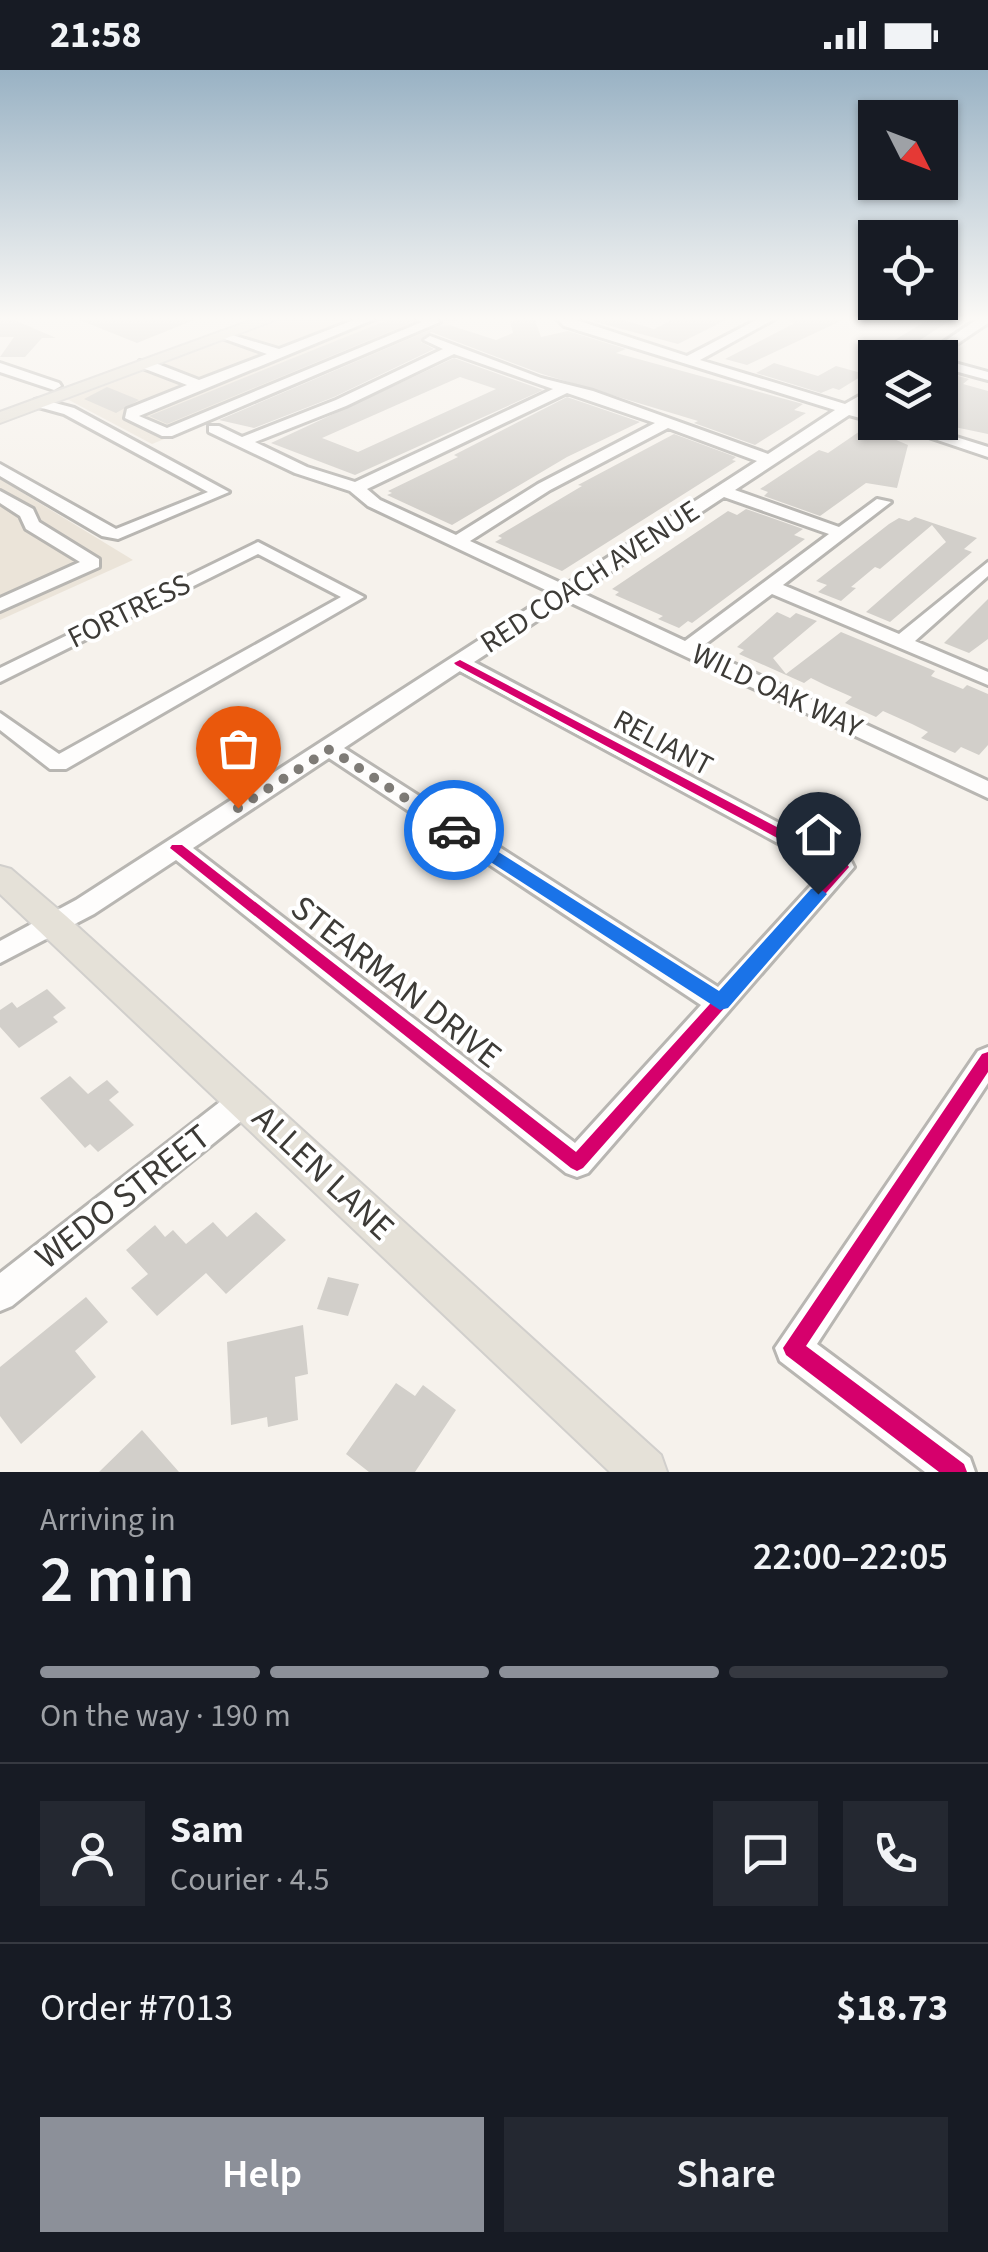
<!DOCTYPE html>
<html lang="en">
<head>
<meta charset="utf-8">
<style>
  body { margin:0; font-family:"Source Sans 3",sans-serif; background:#242831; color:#f1f3f6; height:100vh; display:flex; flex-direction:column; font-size:38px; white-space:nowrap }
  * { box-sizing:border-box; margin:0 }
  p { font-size:32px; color:#9ea1a6 }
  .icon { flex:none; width:55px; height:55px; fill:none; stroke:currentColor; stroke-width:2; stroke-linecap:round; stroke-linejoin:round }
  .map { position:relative; height:1402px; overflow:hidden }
  .panel { display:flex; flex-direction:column; background:#171b24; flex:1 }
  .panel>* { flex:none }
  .needle { width:65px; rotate:132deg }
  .controls { position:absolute; left:858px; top:30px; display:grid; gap:20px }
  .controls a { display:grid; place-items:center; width:100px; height:100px; border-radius:0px; background:#171b24; box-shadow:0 2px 8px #0004; font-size:50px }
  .pin { position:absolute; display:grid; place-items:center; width:85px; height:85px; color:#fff; margin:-102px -42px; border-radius:50% 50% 50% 0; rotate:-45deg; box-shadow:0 0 10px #0007 }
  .pin .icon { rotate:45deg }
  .courier { position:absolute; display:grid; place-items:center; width:100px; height:100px; margin:-50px; border:8px solid #1a73e8; border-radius:50%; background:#fff; color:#222; box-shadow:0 2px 12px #0007 }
  .head em { font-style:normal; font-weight:600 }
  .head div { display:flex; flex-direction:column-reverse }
  .head { display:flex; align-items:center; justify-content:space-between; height:170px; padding:0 40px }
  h1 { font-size:65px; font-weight:600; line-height:75px }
  .bar { display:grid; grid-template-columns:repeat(4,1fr); gap:15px 10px; align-content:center; height:120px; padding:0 40px }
  .bar i { height:12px; border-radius:8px; background:#363941 }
  .bar .on { background:#8c9099 }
  .bar p { grid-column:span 4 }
  .line { display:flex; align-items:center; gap:25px; padding:0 40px; border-top:2px solid #363941 }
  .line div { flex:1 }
  .round { display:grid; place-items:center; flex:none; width:105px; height:105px; border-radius:0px; background:#242831 }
  .cta { display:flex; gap:20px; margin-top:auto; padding:20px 40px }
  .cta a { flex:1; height:115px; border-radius:0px; background:#8c9099; color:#fff; font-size:40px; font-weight:600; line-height:115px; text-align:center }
  .cta a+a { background:#242831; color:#f1f3f6 }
  .status { display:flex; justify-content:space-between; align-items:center; height:70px; padding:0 50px; background:#171b24; direction:ltr }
  .status svg { height:28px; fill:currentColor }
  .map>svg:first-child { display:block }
</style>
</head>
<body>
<div class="status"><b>21:58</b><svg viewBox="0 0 49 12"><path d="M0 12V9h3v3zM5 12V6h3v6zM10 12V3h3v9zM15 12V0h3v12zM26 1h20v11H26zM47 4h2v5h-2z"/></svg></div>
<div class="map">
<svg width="988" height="1402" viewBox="0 0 988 1402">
  <rect width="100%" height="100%" fill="#f6f2ec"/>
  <path fill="#ebe4d9" d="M286,248H463L152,374L67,329Z
    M0,409L133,490L0,550Z"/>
  <path fill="#d2cfca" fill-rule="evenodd" d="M0,248H10L56,268H42L25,287H0L14,267H0Z
    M199,248L137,273L77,249V248Z
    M393,248H410L413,252L167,354L149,346Z
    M599,248H616L654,259L676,248H730L678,274L592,251Z
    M787,248H847L747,295L725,289L793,254Z
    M931,248L948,252L892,288H865Z
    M535,250L541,267L568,261L626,279L616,283L803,334L794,340L806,343L755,375L694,353L698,351L542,304L431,262L421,272L434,279L334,327L254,358L219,350L439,256L449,255L496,270L513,263L510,251Z
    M454,288L543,320L355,405L271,373ZM460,307L496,319L358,382L322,368Z
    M774,293L818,306L836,296L865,304L839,320L833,318L821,323L756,303Z
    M940,301L969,309L963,314L988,321V364L940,354Z
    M107,317L112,319L139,330L116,343L84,329Z
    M567,327L640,352L567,387L452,455L387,425L392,423L388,421L458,387L454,385Z
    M866,357L908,375L897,418L866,413L820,446L764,426L768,422L760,419L819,380L828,383Z
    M674,364L736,387L732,390L736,391L562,501L495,472L502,468L498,466L582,416L578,415Z
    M746,439L803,459L794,465L805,469L692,553L688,551L679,558L658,549L663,546L615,525L619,522L612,519L728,441L737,445Z
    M915,447L977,468L964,479L972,482L890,552L866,542L946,472L932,455L880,499L875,497L851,517L856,518L841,531L818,522L827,515L816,511L889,454L899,448L909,451Z
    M988,529V569L969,583L944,573Z
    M777,542L790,548L796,543L817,551L773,588L786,604L841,562L935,601L931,606L963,619L967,615L988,624V675L979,685L961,677L955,683L921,668L928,662L912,654L883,641L876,647L845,633L852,627L825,615L811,608L804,613L739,584L744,580L737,577Z
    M47,919L66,938L53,947L58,952L19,978L0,957V940L12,932L17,938Z
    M70,1006L88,1024L107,1010L119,1022L109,1030L134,1055L98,1082L90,1074L85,1078L40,1028Z
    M256,1142L286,1170L226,1224L206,1203L157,1246L131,1218L148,1204L126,1180L155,1155L165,1167L173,1160L186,1174L213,1152L227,1167Z
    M328,1207L359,1214L348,1246L317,1239Z
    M86,1227L108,1252L75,1281L96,1307L21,1374L0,1346V1297Z
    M303,1255L308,1304L295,1307L298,1350L268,1357L267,1347L231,1355L227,1272Z
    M396,1313L415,1326L423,1315L456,1340L415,1402H369L346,1384Z
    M142,1360L179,1402H99Z"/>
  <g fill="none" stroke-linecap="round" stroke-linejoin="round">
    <g stroke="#b8b6b2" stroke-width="6">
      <path id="minor" d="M359,248H377L139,346L167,358L422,252L414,248H434L440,252L172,366H162L125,348L127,339L187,315L140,297V291H150L199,310L267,284L222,268V262L279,279Z
        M556,248H570L687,286L760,248H776L700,290L845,334L875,317V327L858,338L875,343V352L849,345L735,420L839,457L877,429L891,432L783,515L899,564L988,492V506L915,571L988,602V615L772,524L700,578L988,711V728L567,531L474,592L851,791L854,797L588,1103L577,1107L566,1103L176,790L94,844L0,893V871L76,830L552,523L368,436L350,421L295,403L209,362V356H219L242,367L336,330L443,279L424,270L430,266L541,308L593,321L768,384L835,340L564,256ZM454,284L553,319L355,412L307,397L255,372L346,336ZM567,323L655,353L538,414L456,465L380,430L367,419ZM668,358L757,391L565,515L470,471L550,420ZM724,427L829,464L685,571L580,522ZM460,601L826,799L718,917L344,678ZM329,688L701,935L575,1073L193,778Z
        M979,248H988V253L936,288H920Z
        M940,289L988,302V310L940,297Z
        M0,293L59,313L61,316L54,320L0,302Z
        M40,329L74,338L229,422L118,469L102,466L0,406V394L116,459L208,422L64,344L35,336V330Z
        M884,352H908L988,377V387Z
        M0,421L33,439L39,452L99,489V497L0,541V528L80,492L26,459L20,446L0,433Z
        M258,472L364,527L66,699H50L0,660V643L59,684L341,527L258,484L0,612V598Z
        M988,977V1013L817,1274L970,1388L975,1402H925L780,1291L775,1278L978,981Z
        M245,1017L256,1021L260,1030L256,1039L12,1236L0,1241V1203L234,1021Z"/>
    </g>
    <g stroke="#d1cfcc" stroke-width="4">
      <path id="major" d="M258,248H280L0,353V342Z
        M0,796L11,799L66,846L661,1385L667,1402H610L0,824Z"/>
    </g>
    <use href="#minor" fill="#fefdfc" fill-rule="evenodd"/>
    <use href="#major" fill="#e5e1d8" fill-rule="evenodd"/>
    <g stroke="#fff" stroke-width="7">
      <path id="cycleway" d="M460,590L847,794L849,797L583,1098L577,1101L571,1098L170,778L172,775H182L576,1082L833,798L456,595L454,593Z
        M988,982V1002L806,1276L964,1394L967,1402H939L786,1285L783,1278L982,984Z"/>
    </g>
    <use href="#cycleway" fill="#d6006c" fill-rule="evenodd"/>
  </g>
  <linearGradient id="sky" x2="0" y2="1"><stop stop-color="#99b2c4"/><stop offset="0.56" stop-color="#fbf9f6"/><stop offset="1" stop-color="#fbf9f6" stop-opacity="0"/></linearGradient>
  <rect width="988" height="444" fill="url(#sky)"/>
  <path fill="#1a73e8" d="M454,754L719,921L811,819L818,817L827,824L728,938L720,940L447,764V755Z"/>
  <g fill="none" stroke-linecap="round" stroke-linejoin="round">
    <path stroke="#7e7b76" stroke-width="10" stroke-dasharray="0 18" d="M238,738L330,679L454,760"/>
  </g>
  <g text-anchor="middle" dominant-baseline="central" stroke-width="8" stroke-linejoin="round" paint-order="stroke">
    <g font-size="30" fill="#3d3b37" stroke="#fff">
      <text transform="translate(590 507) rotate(-33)">RED COACH AVENUE</text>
      <text transform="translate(129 541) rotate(-26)">FORTRESS</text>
      <text transform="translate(777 621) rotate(25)">WILD OAK WAY</text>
      <text transform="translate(663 673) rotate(28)">RELIANT</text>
    </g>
    <g font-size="35" fill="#3d3b37" stroke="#fff">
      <text transform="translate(396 912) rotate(38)">STEARMAN DRIVE</text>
      <text transform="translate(323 1103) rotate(43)">ALLEN LANE</text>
      <text transform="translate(123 1127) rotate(-38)">WEDO STREET</text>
    </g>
  </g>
</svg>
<div class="controls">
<a><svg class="needle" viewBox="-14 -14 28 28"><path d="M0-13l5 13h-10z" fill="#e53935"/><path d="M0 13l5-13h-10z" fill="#9ea1a6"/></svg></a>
<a><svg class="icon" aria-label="locate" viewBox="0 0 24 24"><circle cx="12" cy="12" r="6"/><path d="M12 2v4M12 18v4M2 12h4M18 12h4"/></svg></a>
<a><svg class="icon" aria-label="layers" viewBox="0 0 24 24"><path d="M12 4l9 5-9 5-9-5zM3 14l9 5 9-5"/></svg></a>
</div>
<div class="pin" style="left:238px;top:738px;background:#ea580c"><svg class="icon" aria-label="bag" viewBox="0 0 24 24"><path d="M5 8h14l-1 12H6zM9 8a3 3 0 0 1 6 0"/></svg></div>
<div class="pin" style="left:818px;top:824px;background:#1f2937"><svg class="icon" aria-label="home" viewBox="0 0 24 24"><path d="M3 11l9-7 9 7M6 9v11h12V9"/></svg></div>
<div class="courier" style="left:454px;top:760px"><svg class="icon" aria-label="car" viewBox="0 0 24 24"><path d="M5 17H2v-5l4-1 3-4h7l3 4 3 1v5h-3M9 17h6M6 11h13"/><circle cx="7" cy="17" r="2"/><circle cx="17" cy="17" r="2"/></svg></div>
</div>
<section class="panel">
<div class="head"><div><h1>2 min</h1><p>Arriving in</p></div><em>22:00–22:05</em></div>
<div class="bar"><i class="on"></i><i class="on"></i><i class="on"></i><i></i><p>On the way · 190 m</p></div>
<div class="line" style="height:180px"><a class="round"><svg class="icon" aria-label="person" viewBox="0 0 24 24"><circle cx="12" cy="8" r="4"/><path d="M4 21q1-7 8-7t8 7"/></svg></a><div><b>Sam</b><p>Courier · 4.5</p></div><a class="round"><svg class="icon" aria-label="chat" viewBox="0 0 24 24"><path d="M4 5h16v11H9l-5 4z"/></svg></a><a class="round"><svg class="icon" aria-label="phone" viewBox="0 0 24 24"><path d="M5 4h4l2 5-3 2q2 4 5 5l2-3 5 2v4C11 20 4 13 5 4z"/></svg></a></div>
<div class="line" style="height:130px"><div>Order #7013</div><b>$18.73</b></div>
<div class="cta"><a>Help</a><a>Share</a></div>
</section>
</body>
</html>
